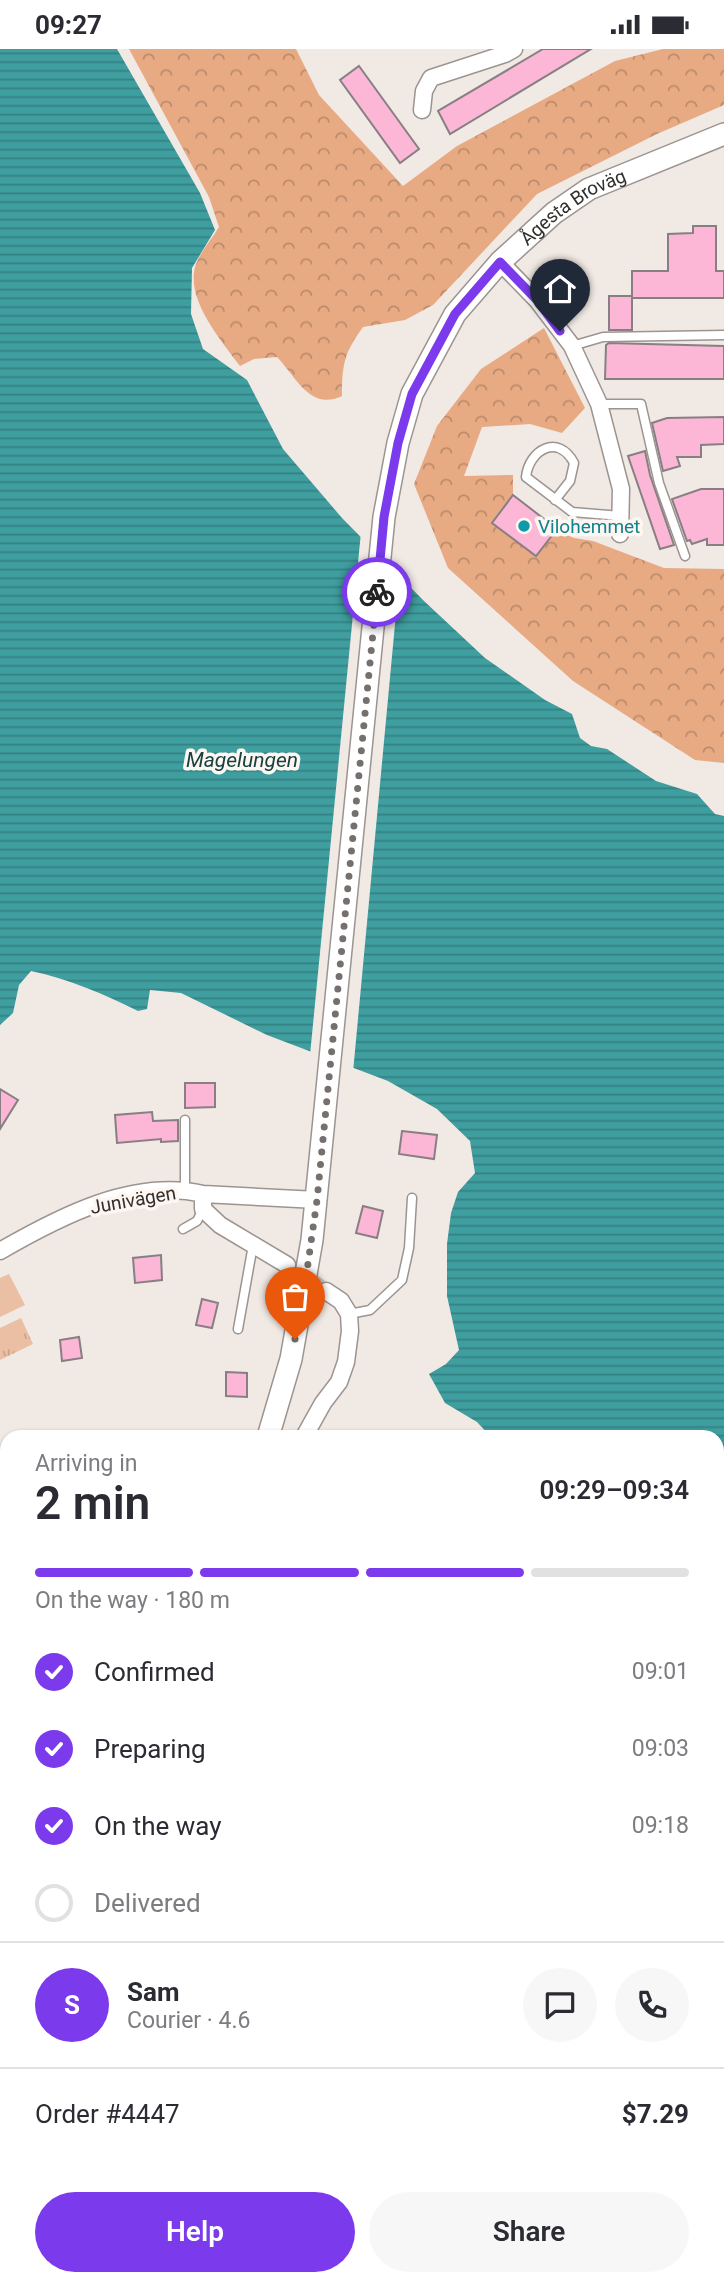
<!DOCTYPE html>
<html lang="en">
<head>
<meta charset="utf-8">
<style>
  body { margin:0; font-family:Roboto,sans-serif; background:#f7f7f7; color:#2b2b33; height:100vh; display:flex; flex-direction:column; font-size:26px; white-space:nowrap }
  * { box-sizing:border-box; margin:0 }
  p { font-size:23px; color:#7c7c81 }
  .icon { flex:none; width:38px; height:38px; fill:none; stroke:currentColor; stroke-width:2; stroke-linecap:round; stroke-linejoin:round }
  .map { position:relative; flex:1; overflow:hidden }
  .details { position:absolute; left:0px; top:1381px; width:724px; height:856px; display:flex; flex-direction:column; background:#fff; border-radius:21px 21px 0 0; box-shadow:0 2px 5px #0004 }
  .details>* { flex:none }
  .pin { position:absolute; display:grid; place-items:center; width:60px; height:60px; color:#fff; margin:-72px -30px; border-radius:50% 50% 50% 0; rotate:-45deg; box-shadow:0 0 7px #0007 }
  .pin .icon { rotate:45deg }
  .courier { position:absolute; display:grid; place-items:center; width:70px; height:70px; margin:-35px; border:5px solid #7c3aed; border-radius:50%; background:#fff; color:#222; box-shadow:0 2px 9px #0007 }
  .overview em { font-style:normal; font-weight:600 }
  .overview div { display:flex; flex-direction:column-reverse }
  .overview { display:flex; align-items:center; justify-content:space-between; height:119px; padding:0 35px }
  h1 { font-size:46px; font-weight:600; line-height:52px }
  .bar { display:grid; grid-template-columns:repeat(4,1fr); gap:10px 7px; align-content:center; height:84px; padding:0 35px }
  .bar i { height:9px; border-radius:5px; background:#e1e1e2 }
  .bar .current { background:#7c3aed }
  .bar p { grid-column:span 4 }
  .line { display:flex; align-items:center; gap:18px; padding:0 35px; border-top:2px solid #e1e1e2 }
  .line div { flex:1 }
  .round { display:grid; place-items:center; flex:none; width:74px; height:74px; border-radius:37px; background:#f7f7f7 }
  ol { padding:0 35px; list-style:none }
  li { display:flex; align-items:center; gap:21px; height:77px }
  li p { margin-inline-start:auto }
  li .icon { padding:7px; border-radius:50%; background:#7c3aed; color:#fff; stroke-width:4 }
  li:last-child { color:#7c7c81 }
  li i { width:38px; height:38px; border:4px solid #e1e1e2; border-radius:50% }
  .button { display:flex; gap:14px; margin-top:auto; padding:14px 35px }
  .button a { flex:1; height:80px; border-radius:42px; background:#7c3aed; color:#fff; font-size:28px; font-weight:600; line-height:80px; text-align:center }
  .button a+a { background:#f7f7f7; color:#2b2b33 }
  .status { display:flex; justify-content:space-between; align-items:center; height:49px; padding:0 35px; background:#fff; direction:ltr }
  .status svg { height:19px; fill:currentColor }
  .map>svg:first-child { display:block }
</style>
</head>
<body>
<div class="status"><b>09:27</b><svg viewBox="0 0 49 12"><path d="M0 12V9h3v3zM5 12V6h3v6zM10 12V3h3v9zM15 12V0h3v12zM26 1h20v11H26zM47 4h2v5h-2z"/></svg></div>
<div class="map">
<svg width="724" height="2235" viewBox="0 0 724 2235">
  <defs>
    <pattern id="grass-tufts" width="24" height="20" patternUnits="userSpaceOnUse" patternTransform="scale(1.75)"><rect width="24" height="20" fill="#eabfa4"/><path d="M3 7l-1-3M5 7V3M7 7l1-3M15 17l-1-3M17 17v-4M19 17l1-3" fill="none" stroke="#c9a48e"/></pattern>
    <pattern id="forest-crowns" width="20" height="18" patternUnits="userSpaceOnUse" patternTransform="scale(1.75)"><rect width="20" height="18" fill="#e7aa83"/><path d="M2 6a3 3 0 1 1 6 0M12 15a3 3 0 1 1 6 0" fill="none" stroke="#bc8b6c"/></pattern>
    <pattern id="water-rules" width="6" height="5" patternUnits="userSpaceOnUse" patternTransform="scale(1.75)"><rect width="6" height="5" fill="#3f9e9f"/><path d="M0 2.5h6" fill="none" stroke="#358182"/></pattern>
  </defs>
  <rect width="100%" height="100%" fill="#f1e9e4"/>
  <path fill="url(#grass-tufts)" d="M21,1269L33,1295L0,1311V1279Z
    M0,1955H7V2151L0,2153Z"/>
  <path fill="url(#forest-crowns)" d="M129,0H296L319,46L403,137L457,97L615,12L663,0H724V56L657,85L537,145L433,256L405,271L363,278C344,304 342,316 342,347C310,362 297,329 277,308L254,310L240,317C221,291 184,249 196,215C201,202 212,190 219,178L209,148Z
    M544,279L585,359L562,384L530,375L482,378L464,427L513,426V446L492,474L535,507L557,480L574,489L593,492L664,519L724,520V714L695,711L573,632L448,519L414,435L437,377L481,320Z
    M7,2151V2230H718V2159L724,2157V2235H0V2153Z"/>
  <path fill="#eabfa4" d="M9,1225L25,1256L0,1268V1229Z"/>
  <path fill="url(#water-rules)" d="M0,0H117L200,144L215,181L192,219L191,265L203,300L247,331L283,400L342,469L424,552L485,609L545,651L572,665L580,689L591,697L607,700L656,732L697,745L715,765L724,767V2157L718,2159V1388H491L477,1373L445,1354L429,1325L446,1315L459,1301L447,1247V1195L451,1164L458,1143L475,1124L470,1092L437,1060L388,1032L267,986L181,944L150,941L147,960L138,962C104,945 69,930 31,922L19,936L13,964L0,976Z"/>
  <path fill="#f1e9e4" d="M361,483L400,522L353,1023L310,1006Z"/>
  <path fill="#fcb7d7" stroke="#887f83" stroke-width="2" d="M543,0H591L450,85L438,62Z
    M359,17L419,100L400,114L340,31Z
    M693,177H716V222H724V249H632V281H609V247H632V222H668V185L693,184Z
    M609,294L724,297V330H605L606,296Z
    M724,368V395L701,396V408H677L680,417L663,422L652,374L667,369Z
    M645,402L650,426L674,496L660,500L628,407Z
    M701,440H724V496H707V490L692,495L690,491L687,492L672,450Z
    M513,446L557,480L536,507L492,474Z
    M185,1034H215V1058L185,1059Z
    M0,1040L18,1051L0,1080Z
    M152,1063L153,1072L178,1071V1092L161,1093V1090L117,1094L115,1066Z
    M402,1082L437,1086L434,1110L399,1105Z
    M363,1157L383,1162L377,1189L356,1184Z
    M161,1206L162,1231L135,1234L133,1209Z
    M202,1250L218,1254L212,1279L196,1276Z
    M79,1288L82,1309L62,1312L60,1291Z
    M226,1323L247,1324V1348L226,1347Z"/>
  <g fill="none" stroke-linecap="round" stroke-linejoin="round">
    <path stroke="#cbc4bf" stroke-width="16" stroke-dasharray="16 8" stroke-linecap="butt" d="M287,1216L326,1242"/>
    <g stroke="#9c9490" stroke-width="11">
      <path id="lane" d="M572,297L603,288L724,286
        M599,355H641L659,434L685,507
        M555,451L570,432L574,414C558,384 529,401 526,428L572,463L621,467
        M185,1141V1071
        M183,1180L197,1172L203,1160
        M349,1265L370,1261L402,1231L409,1199L412,1149
        M238,1280L253,1196"/>
    </g>
    <g stroke="#9c9490" stroke-width="19">
      <path id="street" d="M422,61L424,42L431,29L505,5L514,0
        M500,213L537,251L572,297L599,355L621,440L620,485
        M203,1145V1160L220,1176L287,1216
        M0,1202C59,1168 133,1129 203,1145L317,1151
        M304,1388L323,1354L339,1333L346,1313L350,1282L349,1265L341,1252L326,1242
        M0,1472L7,1474
        M0,1917L7,1918
        M0,1955H7
        M545,2230L551,2235"/>
    </g>
    <g stroke="#9c9490" stroke-width="24">
      <g id="secondary">
        <path id="s1" d="M268,1388L291,1310L312,1191L384,468L398,394L412,345L455,265L500,213L554,164L589,140L724,85"/>
        <path d="M0,1812L7,1805"/>
      </g>
    </g>
    <use href="#lane" stroke="#fff" stroke-width="8"/>
    <use href="#street" stroke="#fff" stroke-width="16"/>
    <use href="#secondary" stroke="#fff" stroke-width="21"/>
  </g>
  <g fill="none" stroke-linecap="round" stroke-linejoin="round">
    <path stroke="#75706d" stroke-width="7" stroke-dasharray="0 12.6" d="M295,1290L303,1250L317,1151L377,543"/>
    <path stroke="#7c3aed" stroke-width="9" d="M377,543L384,468L398,394L412,345L455,265L500,213L537,251L560,282"/>
  </g>
  <circle fill="#0f9aa8" stroke="#fef6f1" stroke-width="2.5" cx="524" cy="477" r="7"/>
  <g text-anchor="middle" dominant-baseline="central" stroke-width="7" stroke-linejoin="round" paint-order="stroke">
    <g font-size="19" fill="#322f2d" stroke="#fef6f1">
      <text stroke="none"><textPath href="#s1" startOffset="1307">Ågesta Broväg</textPath></text>
      <text transform="translate(133 1151) rotate(-10)">Junivägen</text>
    </g>
    <g font-size="19" fill="#0d838f" stroke="#fef6f1" text-anchor="start">
      <text x="538" y="477">Vilohemmet</text>
    </g>
    <g font-size="21" font-style="italic" fill="#164242" stroke="#fef6f1">
      <text x="242" y="711">Magelungen</text>
    </g>
  </g>
</svg>
<div class="pin" style="left:295px;top:1290px;background:#ea580c"><svg class="icon" aria-label="bag" viewBox="0 0 24 24"><path d="M5 8h14l-1 12H6zM9 8a3 3 0 0 1 6 0"/></svg></div>
<div class="pin" style="left:560px;top:282px;background:#1f2937"><svg class="icon" aria-label="home" viewBox="0 0 24 24"><path d="M3 11l9-7 9 7M6 9v11h12V9"/></svg></div>
<div class="courier" style="left:377px;top:543px"><svg class="icon" aria-label="bike" viewBox="0 0 24 24"><circle cx="6" cy="16" r="4"/><circle cx="18" cy="16" r="4"/><path d="M6 16l4-8h5l3 8M10 8l3 8H6M13 5h3"/></svg></div>
<section class="details">
<div class="overview"><div><h1>2 min</h1><p>Arriving in</p></div><em>09:29–09:34</em></div>
<div class="bar"><i class="current"></i><i class="current"></i><i class="current"></i><i></i><p>On the way · 180 m</p></div>
<ol>
<li><svg class="icon" aria-label="check" viewBox="0 0 24 24"><path d="M5 12l5 5 9-10"/></svg>Confirmed<p>09:01</p></li>
<li><svg class="icon" aria-label="check" viewBox="0 0 24 24"><path d="M5 12l5 5 9-10"/></svg>Preparing<p>09:03</p></li>
<li><svg class="icon" aria-label="check" viewBox="0 0 24 24"><path d="M5 12l5 5 9-10"/></svg>On the way<p>09:18</p></li>
<li><i></i>Delivered</li>
</ol>
<div class="line" style="height:126px"><b class="round" style="background:#7c3aed;color:#fff">S</b><div><b>Sam</b><p>Courier · 4.6</p></div><a class="round"><svg class="icon" aria-label="chat" viewBox="0 0 24 24"><path d="M4 5h16v11H9l-5 4z"/></svg></a><a class="round"><svg class="icon" aria-label="phone" viewBox="0 0 24 24"><path d="M5 4h4l2 5-3 2q2 4 5 5l2-3 5 2v4C11 20 4 13 5 4z"/></svg></a></div>
<div class="line" style="height:91px"><div>Order #4447</div><b>$7.29</b></div>
<div class="button"><a>Help</a><a>Share</a></div>
</section>
</div>
</body>
</html>
